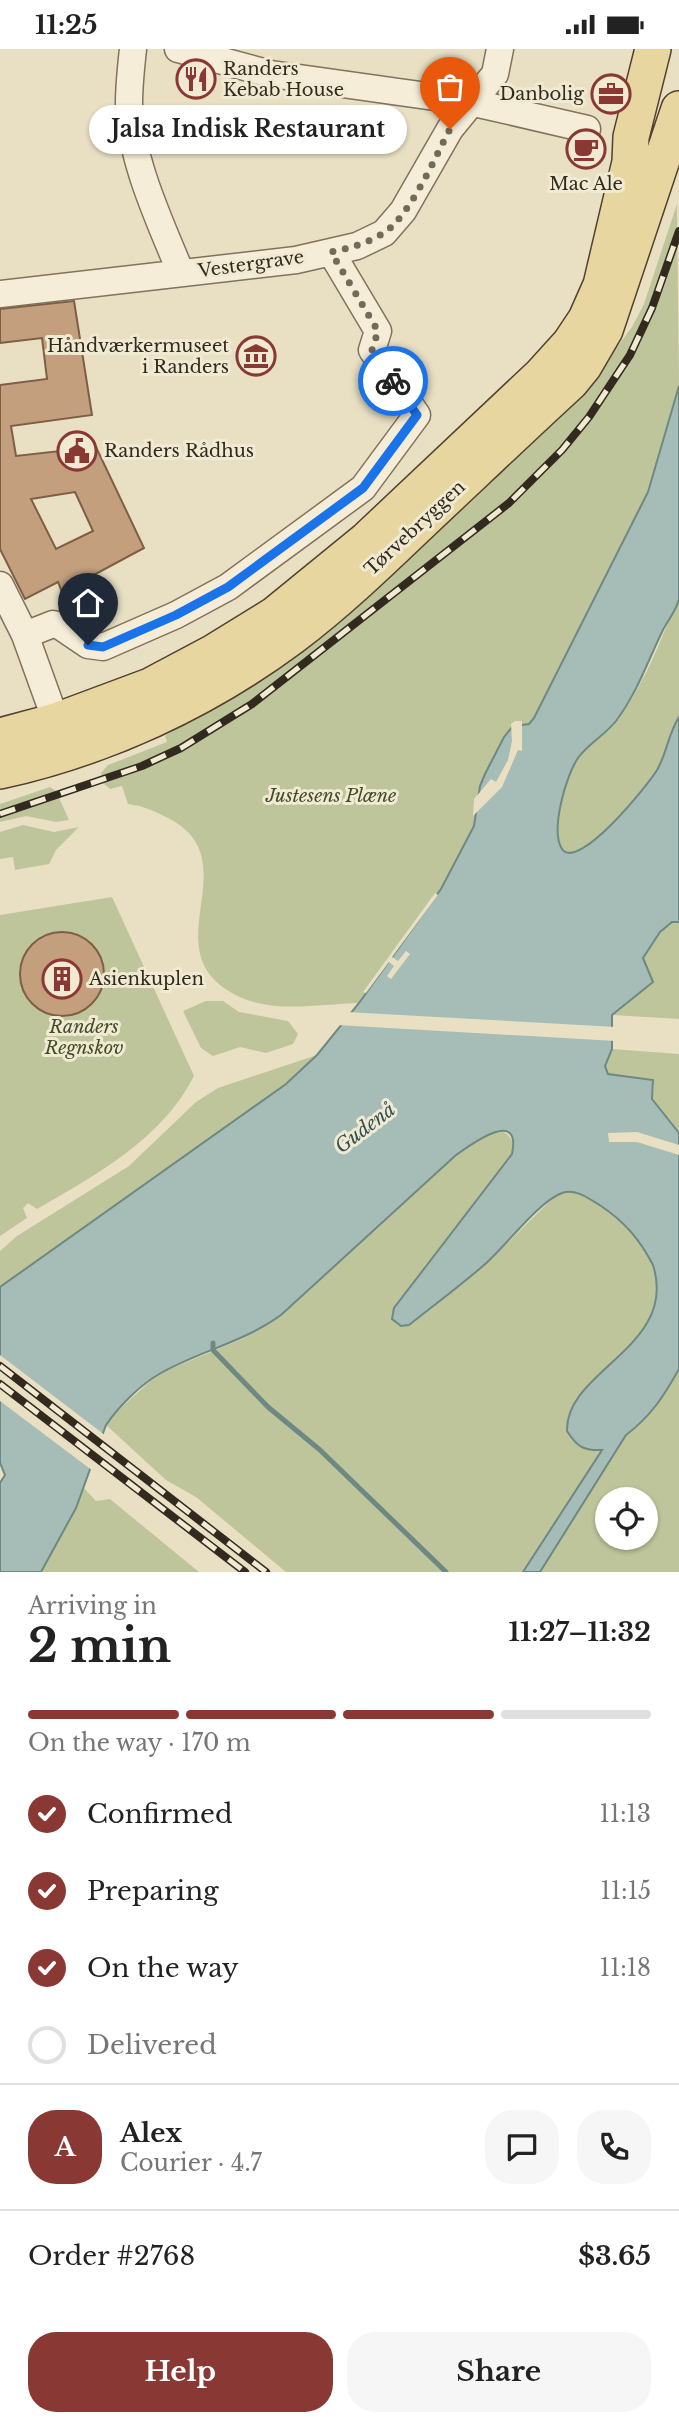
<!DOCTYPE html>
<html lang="en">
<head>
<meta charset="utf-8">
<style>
  body { margin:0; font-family:"Libre Baskerville",serif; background:#f6f6f6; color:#222; height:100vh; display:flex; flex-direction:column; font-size:26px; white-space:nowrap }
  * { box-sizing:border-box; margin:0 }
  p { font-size:23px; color:#767676 }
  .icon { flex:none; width:38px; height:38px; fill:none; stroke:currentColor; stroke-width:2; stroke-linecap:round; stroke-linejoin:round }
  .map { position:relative; height:1523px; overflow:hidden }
  .side { display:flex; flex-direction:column; background:#fff; flex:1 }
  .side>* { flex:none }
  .tools { position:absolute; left:595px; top:1438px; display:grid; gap:14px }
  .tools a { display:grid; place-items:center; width:63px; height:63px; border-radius:50%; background:#fff; box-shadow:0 2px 5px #0004; font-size:35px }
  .pin { position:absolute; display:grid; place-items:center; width:60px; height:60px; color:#fff; margin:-72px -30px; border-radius:50% 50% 50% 0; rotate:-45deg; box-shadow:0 0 7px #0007 }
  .pin .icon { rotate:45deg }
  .courier { position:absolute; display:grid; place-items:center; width:70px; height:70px; margin:-35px; border:5px solid #1a73e8; border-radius:50%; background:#fff; color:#222; box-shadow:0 2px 9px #0007 }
  .bubble { position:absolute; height:49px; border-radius:24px; background:#fff; box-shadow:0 2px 5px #0004; font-size:23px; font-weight:700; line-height:49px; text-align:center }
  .summary em { font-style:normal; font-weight:700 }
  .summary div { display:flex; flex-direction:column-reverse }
  .summary { display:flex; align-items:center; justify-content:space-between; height:119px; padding:0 28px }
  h1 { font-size:46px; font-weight:700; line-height:52px }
  .bar { display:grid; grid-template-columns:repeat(4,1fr); gap:10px 7px; align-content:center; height:84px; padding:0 28px }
  .bar i { height:9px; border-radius:5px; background:#e0e0e0 }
  .bar .selected { background:#8a3833 }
  .bar p { grid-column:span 4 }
  .line { display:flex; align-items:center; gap:18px; padding:0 28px; border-top:2px solid #e0e0e0 }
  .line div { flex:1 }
  .round { display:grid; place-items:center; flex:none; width:74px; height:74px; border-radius:28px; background:#f6f6f6 }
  ol { padding:0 28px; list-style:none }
  li { display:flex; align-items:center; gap:21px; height:77px }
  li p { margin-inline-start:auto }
  li .icon { padding:7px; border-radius:50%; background:#8a3833; color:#fff; stroke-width:4 }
  li:last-child { color:#767676 }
  li i { width:38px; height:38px; border:4px solid #e0e0e0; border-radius:50% }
  .primary-button { display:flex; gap:14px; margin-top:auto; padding:14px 28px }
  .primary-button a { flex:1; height:80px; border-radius:28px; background:#8a3833; color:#fff; font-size:28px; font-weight:700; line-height:80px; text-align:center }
  .primary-button a+a { background:#f6f6f6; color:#222 }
  .status { display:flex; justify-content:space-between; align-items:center; height:49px; padding:0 35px; background:#fff; direction:ltr }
  .status svg { height:19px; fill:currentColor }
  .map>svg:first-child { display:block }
</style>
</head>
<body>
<div class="status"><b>11:25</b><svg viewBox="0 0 49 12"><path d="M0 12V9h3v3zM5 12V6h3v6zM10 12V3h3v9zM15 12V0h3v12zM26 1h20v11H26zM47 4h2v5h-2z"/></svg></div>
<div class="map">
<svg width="679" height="1523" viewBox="0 0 679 1523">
  <rect width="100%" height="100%" fill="#e9e0c4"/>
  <path fill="#bec59a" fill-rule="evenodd" d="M677,155L679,337L648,443L534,669C526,680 511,677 504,688L480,737L474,777L441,840L359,954C322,955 277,964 242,949C144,906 254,813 168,769C154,762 144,757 128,755L122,737L110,740L103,734L101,724L108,716L167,693L165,687L199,663L540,375L611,306L632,278L644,255Z
    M679,550V668C667,685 667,704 656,722C647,738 587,809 569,805C563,804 561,798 559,793C552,776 568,721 580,707C590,695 605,686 615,674C625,662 634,646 641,633C656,607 665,577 679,550Z
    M50,738L56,742L69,771L56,773L26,767L0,773V755Z
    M23,776L54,783L79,778L56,801L49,815L15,821L13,808L0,810V783Z
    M112,848L194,1027C163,1089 95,1127 37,1160L28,1154L23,1159L27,1169L0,1187V866Z
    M672,873H679V970L612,966C639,947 631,935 643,908C649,894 660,883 672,873Z
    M206,952H223L239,963L288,972L298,985L293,995L266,1004L240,998L213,1007L201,999L183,962Z
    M612,1000L679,1005V1084L652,1050L654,1037L608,1025L605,1018Z
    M317,1006L286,1035L0,1238V1202L17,1187L129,1117L196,1053L218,1039Z
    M497,1081C510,1084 515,1091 512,1104L415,1230L392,1264L486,1215L554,1148L564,1143L575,1142L619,1169L642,1195L659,1227L661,1250L658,1270L619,1314L595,1333L593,1402L603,1401L523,1523H286L196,1448L166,1431L106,1376L113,1366L158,1325L242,1290L281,1266L456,1106L488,1084Z
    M679,1320V1523H540L626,1386C651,1367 664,1347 679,1320ZM607,1451H646V1489H607Z
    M83,1438L96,1452L110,1450L199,1523H41L76,1459Z"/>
  <path fill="#a6bcb7" stroke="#6e8984" stroke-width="2" d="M679,337C679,389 679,440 679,491C679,509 679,532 679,550C677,561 667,572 662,583C647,614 637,644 616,672C605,686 588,695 578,709C566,726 550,782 562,800C578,823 648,736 657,721C667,704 668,685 679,668V873H672L660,883L643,909L653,933L612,966V1000L605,1017L608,1025L653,1031L652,1050L679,1084V1320C664,1347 651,1367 626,1386L540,1523H523L602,1401C584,1402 577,1398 567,1382C565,1321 679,1298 653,1216C640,1191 625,1173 601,1157C589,1150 576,1139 562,1144C539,1152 505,1198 484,1216C460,1237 434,1256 409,1276L401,1277L392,1270L394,1259L512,1105C522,1057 469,1097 456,1106L281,1266C244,1293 200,1302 161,1324C141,1335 119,1357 106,1376L76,1459L41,1523H0V1434L5,1426L0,1414V1238L286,1035L317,1006L359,954L441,840L474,777L480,737L485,725L504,688L513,677L529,675L534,669L648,443Z"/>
  <path fill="#e9e0c4" d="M515,672H522V702L518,701L502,738L473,767L474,750L491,730L496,733L508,711L512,692L511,675Z
    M435,844L438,846L392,908L398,912L406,902L410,905L391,930L387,927L394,917L389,913L366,944L363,943Z
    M347,963L616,978V992L337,976Z
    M637,1083L679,1096V1106L637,1093H609L608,1084Z
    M0,1306L106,1387L93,1422L0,1352Z"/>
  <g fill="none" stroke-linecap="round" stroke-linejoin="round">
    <path stroke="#6e8984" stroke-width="5" d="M213,1294V1301L268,1358L320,1401L446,1523"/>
  </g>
  <path fill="#c39f7e" stroke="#7e5f45" stroke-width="2" fill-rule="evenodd" d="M74,252L92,366L11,377L16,407L96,398L144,499L62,543L58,533L25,550L0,500V336L47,330L42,289L0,294V260ZM75,443L93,482L56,500L31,450Z
    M20 925a42 42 0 1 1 84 0a42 42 0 1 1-84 0Z"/>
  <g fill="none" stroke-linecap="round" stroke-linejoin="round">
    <g stroke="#81725d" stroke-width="29">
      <path id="minor" d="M133,0C131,18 129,36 129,54C130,110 160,173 181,224
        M178,0L271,25L470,53L587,80
        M0,245L296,211L357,197L384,184L403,162L450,80L495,25L500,0
        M0,536L25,586L56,672
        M25,586L53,575L60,577L88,596L103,598L176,566L228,538L363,439L417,366L372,301L378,282L331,203"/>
    </g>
    <g stroke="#504130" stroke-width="38">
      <path id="major" d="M0,687L56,672L150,637L214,603L274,566L366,491L541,326L570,294L586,270L601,236L630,113L631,88L653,0
        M0,722C105,699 206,652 292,588C340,552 384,509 427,468C475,423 522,378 571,333L584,317L605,281L679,60"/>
    </g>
    <use href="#minor" stroke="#f5edd7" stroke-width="26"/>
    <use href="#major" stroke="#e8d6a0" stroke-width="35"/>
    <g stroke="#332a1f" stroke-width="8">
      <path id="rail" d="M0,765L142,717L181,699L252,655L509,454L562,401L589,368L630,306L652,259L679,182
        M0,1317L266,1523
        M0,1335L245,1523"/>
    </g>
    <use href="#rail" stroke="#f1ead3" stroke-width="5" stroke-dasharray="16" stroke-linecap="butt"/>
  </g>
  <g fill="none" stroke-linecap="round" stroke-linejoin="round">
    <path stroke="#736a59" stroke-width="7" stroke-dasharray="0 12.6" d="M393,332L372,301L378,282L331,203C349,199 366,195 382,185C410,168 434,110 450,80"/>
    <path stroke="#1a73e8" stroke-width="9" d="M88,596L103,598L176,566L228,538L363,439L417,366L393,332"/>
  </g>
  <defs>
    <g id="restaurant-ring" transform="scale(2.0125)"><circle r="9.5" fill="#f1ead3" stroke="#8a3833" stroke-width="1.5"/><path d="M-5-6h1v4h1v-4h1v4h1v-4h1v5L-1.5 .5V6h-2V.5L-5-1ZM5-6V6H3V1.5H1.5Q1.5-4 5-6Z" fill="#8a3833"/></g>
    <g id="office-ring" transform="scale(2.0125)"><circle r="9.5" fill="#f1ead3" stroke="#8a3833" stroke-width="1.5"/><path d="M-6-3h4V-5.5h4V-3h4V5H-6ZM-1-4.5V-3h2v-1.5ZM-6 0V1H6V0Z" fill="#8a3833"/></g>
    <g id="cafe-ring" transform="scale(2.0125)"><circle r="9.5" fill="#f1ead3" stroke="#8a3833" stroke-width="1.5"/><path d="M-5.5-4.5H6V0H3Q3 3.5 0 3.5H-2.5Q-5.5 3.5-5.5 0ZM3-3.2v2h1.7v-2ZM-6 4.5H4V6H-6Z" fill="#8a3833"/></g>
    <g id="museum-ring" transform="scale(2.0125)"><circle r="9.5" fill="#f1ead3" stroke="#8a3833" stroke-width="1.5"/><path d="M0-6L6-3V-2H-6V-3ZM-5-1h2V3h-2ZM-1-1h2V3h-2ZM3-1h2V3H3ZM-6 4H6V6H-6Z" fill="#8a3833"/></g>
    <g id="civic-ring" transform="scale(2.0125)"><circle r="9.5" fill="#f1ead3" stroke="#8a3833" stroke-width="1.5"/><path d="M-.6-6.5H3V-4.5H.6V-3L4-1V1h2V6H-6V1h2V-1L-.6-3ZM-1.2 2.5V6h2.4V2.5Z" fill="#8a3833"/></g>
    <g id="building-ring" transform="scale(2.0125)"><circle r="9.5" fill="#f1ead3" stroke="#8a3833" stroke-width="1.5"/><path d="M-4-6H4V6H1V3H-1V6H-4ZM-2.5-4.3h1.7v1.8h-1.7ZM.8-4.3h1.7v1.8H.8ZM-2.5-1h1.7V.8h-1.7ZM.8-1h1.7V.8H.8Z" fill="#8a3833"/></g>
  </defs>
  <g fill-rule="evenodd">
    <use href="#restaurant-ring" x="196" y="30"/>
    <use href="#office-ring" x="611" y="45"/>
    <use href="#cafe-ring" x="586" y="100"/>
    <use href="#museum-ring" x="256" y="307"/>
    <use href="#civic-ring" x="77" y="402"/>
    <use href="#building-ring" x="62" y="930"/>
  </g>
  <g text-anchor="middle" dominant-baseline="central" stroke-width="6" stroke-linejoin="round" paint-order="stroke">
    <g font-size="18" fill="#332a1f" stroke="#f1ead3" text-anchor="start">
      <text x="223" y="20">Randers<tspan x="223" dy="21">Kebab House</tspan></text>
      <text x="584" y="45" text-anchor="end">Danbolig</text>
      <text x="586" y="135" text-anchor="middle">Mac Ale</text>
      <text x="229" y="297" text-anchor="end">Håndværkermuseet<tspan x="229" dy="21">i Randers</tspan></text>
      <text x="104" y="402">Randers Rådhus</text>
      <text x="89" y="930">Asienkuplen</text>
    </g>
    <g font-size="18" fill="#332a1f" stroke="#f1ead3">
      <text transform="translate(251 215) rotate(-8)">Vestergrave</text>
      <text transform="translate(415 479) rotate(-43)">Tørvebryggen</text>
    </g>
    <g font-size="18" font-style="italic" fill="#424d28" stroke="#f1ead3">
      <text x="331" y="747">Justesens Plæne</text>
      <text x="84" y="978">Randers<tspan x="84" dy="21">Regnskov</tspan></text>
    </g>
    <g font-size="19" font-style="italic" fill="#305151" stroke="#f1ead3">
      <text transform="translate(365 1079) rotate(-37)">Gudenå</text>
    </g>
  </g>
</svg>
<div class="tools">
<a><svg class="icon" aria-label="locate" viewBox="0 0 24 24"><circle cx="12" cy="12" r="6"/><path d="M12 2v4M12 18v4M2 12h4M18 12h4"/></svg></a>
</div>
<div class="pin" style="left:450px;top:80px;background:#ea580c"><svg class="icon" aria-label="bag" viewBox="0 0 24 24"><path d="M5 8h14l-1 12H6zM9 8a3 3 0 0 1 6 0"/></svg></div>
<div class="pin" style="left:88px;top:596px;background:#1f2937"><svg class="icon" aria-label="home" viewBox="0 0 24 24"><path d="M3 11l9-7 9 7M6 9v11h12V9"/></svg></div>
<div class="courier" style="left:393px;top:332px"><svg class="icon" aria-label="bike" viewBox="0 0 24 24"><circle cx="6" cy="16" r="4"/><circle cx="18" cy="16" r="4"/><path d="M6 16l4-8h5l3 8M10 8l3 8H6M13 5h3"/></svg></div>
<div class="bubble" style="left:89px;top:56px;width:318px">Jalsa Indisk Restaurant</div>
</div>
<section class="side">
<div class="summary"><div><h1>2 min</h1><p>Arriving in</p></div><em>11:27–11:32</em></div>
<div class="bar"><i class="selected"></i><i class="selected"></i><i class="selected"></i><i></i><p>On the way · 170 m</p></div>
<ol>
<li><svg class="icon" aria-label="check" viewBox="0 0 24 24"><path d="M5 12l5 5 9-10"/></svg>Confirmed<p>11:13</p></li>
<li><svg class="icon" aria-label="check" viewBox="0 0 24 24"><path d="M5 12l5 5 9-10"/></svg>Preparing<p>11:15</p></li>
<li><svg class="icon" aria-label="check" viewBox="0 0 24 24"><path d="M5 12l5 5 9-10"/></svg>On the way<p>11:18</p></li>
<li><i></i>Delivered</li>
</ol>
<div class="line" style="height:126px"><b class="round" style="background:#8a3833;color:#fff">A</b><div><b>Alex</b><p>Courier · 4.7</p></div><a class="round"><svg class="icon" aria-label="chat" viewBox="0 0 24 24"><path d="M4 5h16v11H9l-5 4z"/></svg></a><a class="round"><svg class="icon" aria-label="phone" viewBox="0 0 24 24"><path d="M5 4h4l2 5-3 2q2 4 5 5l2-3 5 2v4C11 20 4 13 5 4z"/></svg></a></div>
<div class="line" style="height:91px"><div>Order #2768</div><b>$3.65</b></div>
<div class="primary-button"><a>Help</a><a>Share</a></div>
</section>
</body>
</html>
